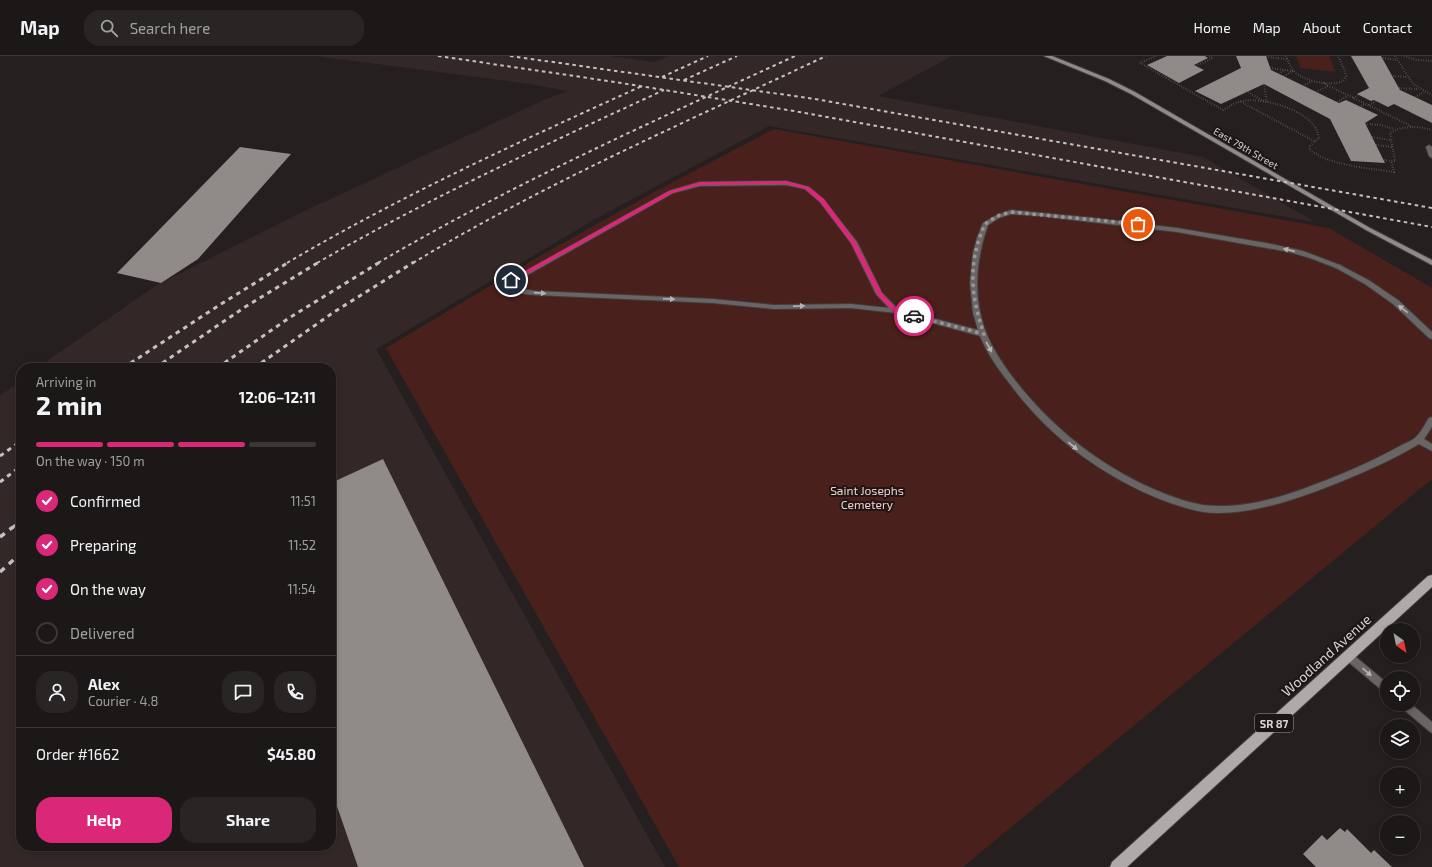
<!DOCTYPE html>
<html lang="en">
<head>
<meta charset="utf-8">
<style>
  body { margin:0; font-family:"Exo 2",sans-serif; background:#292524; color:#f1f3f6; height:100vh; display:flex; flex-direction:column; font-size:15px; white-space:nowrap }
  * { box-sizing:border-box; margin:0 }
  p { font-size:13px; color:#a0a0a1 }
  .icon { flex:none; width:22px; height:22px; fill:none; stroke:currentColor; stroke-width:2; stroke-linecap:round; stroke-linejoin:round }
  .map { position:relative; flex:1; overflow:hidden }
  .side { position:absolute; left:16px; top:307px; width:320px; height:488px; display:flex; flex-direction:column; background:#1c1817; border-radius:16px; box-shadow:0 2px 6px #0003,0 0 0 1px #3a3736 }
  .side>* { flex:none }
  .needle { width:26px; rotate:147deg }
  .controls { position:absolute; left:1380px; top:567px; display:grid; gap:8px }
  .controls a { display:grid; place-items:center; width:40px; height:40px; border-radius:50%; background:#1c1817; box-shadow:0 2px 6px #0003,0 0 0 1px #3a3736; font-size:20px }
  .pin { position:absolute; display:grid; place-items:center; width:34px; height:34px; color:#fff; margin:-17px; border:2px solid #fff; border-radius:50%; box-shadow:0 1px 4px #0007 }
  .courier { position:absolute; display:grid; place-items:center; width:40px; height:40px; margin:-20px; border:3px solid #db2777; border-radius:50%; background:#fff; color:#222; box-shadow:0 1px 5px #0007 }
  .summary em { font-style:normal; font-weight:700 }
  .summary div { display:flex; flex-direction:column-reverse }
  .summary { display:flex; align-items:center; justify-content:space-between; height:68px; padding:0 20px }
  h1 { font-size:26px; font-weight:700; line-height:30px }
  .bar { display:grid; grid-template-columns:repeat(4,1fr); gap:6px 4px; align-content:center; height:48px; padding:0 20px }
  .bar i { height:5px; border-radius:3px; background:#3a3736 }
  .bar .active { background:#db2777 }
  .bar p { grid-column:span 4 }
  .line { display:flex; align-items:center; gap:10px; padding:0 20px; border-top:1px solid #3a3736 }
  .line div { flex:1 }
  .round { display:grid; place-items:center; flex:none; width:42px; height:42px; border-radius:16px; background:#292524 }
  ol { padding:0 20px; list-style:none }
  li { display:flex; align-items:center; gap:12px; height:44px }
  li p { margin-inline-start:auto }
  li .icon { padding:4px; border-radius:50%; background:#db2777; color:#fff; stroke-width:4 }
  li:last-child { color:#a0a0a1 }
  li i { width:22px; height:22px; border:2px solid #3a3736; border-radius:50% }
  .primary-button { display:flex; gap:8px; margin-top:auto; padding:8px 20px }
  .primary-button a { flex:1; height:46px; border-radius:16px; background:#db2777; color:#fff; font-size:16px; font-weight:700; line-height:46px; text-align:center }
  .primary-button a+a { background:#292524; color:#f1f3f6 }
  header { display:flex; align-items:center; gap:24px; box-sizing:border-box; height:56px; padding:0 20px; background:#1c1817; border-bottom:1px solid #3a3736 }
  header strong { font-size:19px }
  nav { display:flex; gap:22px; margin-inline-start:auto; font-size:14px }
  .search { width:280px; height:36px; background:#292524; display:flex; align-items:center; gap:10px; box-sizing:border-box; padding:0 14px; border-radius:16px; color:#a0a0a1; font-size:15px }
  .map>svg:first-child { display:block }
</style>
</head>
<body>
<header>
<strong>Map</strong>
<div class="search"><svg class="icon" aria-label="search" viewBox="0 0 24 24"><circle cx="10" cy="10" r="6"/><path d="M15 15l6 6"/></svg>Search here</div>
<nav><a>Home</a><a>Map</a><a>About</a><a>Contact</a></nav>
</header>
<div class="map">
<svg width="1432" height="811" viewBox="0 0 1432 811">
  <rect width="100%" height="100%" fill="#25201f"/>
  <path fill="#332827" d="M316,0H610L654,6L669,0H952L878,40L1203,101L1315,166L769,70L597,162L376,293L665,811H0V340L21,324V790H331V312H37L151,233L161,227L311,152L544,44L568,35L524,27Z"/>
  <path fill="#49201b" d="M1296,0H1329L1336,16L1301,12Z
    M774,73L1329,172L1432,232V423L963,811H679L386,292L545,197L654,136Z"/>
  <path fill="#908a88" d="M1167,0H1205L1208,2L1194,9L1204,14L1179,27L1147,9Z
    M1236,0H1266L1271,14L1339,47L1346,44L1378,59L1365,67L1385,107L1351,105L1330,63L1264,28L1221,48L1195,35L1241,12Z
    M1351,0H1381L1400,34L1432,49V67L1394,48L1388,51L1374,44L1371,45L1357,38L1369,32Z
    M240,91L291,98L198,203L161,227L117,217Z
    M383,403L584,811H358L331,733V427Z
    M1340,772L1345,776L1347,773L1371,797L1374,794L1392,811H1316L1303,798L1322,779L1327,784Z"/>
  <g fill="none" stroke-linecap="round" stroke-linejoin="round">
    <g stroke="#413d3c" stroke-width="2">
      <path id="lane" d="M1429,89L1432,91V102L1429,100L1426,91Z
        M786,125L809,131L824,144L857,186L882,237L898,253L978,274L973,257L970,227L973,197L977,182L983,167L995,160L1011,154L1094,162L1177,172L1266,187L1303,195L1340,209L1370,225L1398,244L1432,276V283L1429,282L1393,248L1365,228L1336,212L1310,202L1289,196L1177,176L1039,160L1011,158L999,162L988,169C976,203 973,237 984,271C990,289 1002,307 1014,323C1048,367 1089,401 1138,426C1159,436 1180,445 1203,449C1251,455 1300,435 1344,417C1363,409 1382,400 1400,390C1405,387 1412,385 1416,381C1422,375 1425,368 1429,362L1432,361V371L1424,383L1432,388V395L1419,388C1394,403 1367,415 1340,426C1302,441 1262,456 1220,457C1202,458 1182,451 1165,445C1103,421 1049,381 1010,328C998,313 987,297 980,280L896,257L851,252L774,253L713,247L536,239C524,238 513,238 508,225L669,135L700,126ZM786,129L805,133L820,146L851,187L876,238L889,252L851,248L774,249L713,243L536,235C528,234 519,234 515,226L673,137L700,130Z"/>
    </g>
    <g stroke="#413d3c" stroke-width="2">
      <path id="street" d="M1348,596L1351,597L1387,627V638L1384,636L1345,603L1343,600L1345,597Z
        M1399,648H1411L1432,666V677L1429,675L1401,651Z"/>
    </g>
    <g stroke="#413d3c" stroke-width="2">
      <path id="secondary" d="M1044,0H1052L1109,23L1135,36L1370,172L1432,204V209L1366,174L1131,38L1105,25Z"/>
    </g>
    <g stroke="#413d3c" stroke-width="2">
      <path id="primary" d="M1432,519V531L1127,811H1110L1112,806L1428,520Z"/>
    </g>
    <path stroke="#726e6d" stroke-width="2" stroke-dasharray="0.5 2" stroke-linecap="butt" d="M1156,0L1140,7L1223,54C1229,51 1236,46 1243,45C1263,41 1307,54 1316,73C1318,76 1318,79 1319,82L1310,90L1309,93C1329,110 1369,112 1394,116L1391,105H1395L1390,77C1403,69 1417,70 1432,74
      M1286,0C1288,5 1290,10 1293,14C1302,25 1331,31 1343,25L1346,20L1344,13L1338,0
      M1395,0L1413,28L1432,39
      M1404,0L1416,4L1432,5
      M1266,1L1287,3
      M1383,2L1397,4
      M1196,10L1213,2L1208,0
      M1270,12L1293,15
      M1279,18L1284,14
      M1284,20L1293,15
      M1393,20L1406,21
      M1323,27L1411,70
      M1264,28L1267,47
      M1303,30L1312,25
      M1399,32L1418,33
      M1246,35L1265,46
      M1316,36L1328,30
      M1415,41L1424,36
      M1353,42L1359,39
      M1241,46L1316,86
      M1337,46L1348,40
      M1369,49L1376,45
      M1359,51L1365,48
      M1365,68L1380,69L1394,73
      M1372,81L1390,84
      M1376,89L1392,91
      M1384,104L1391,105"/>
    <use href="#lane" fill="#686564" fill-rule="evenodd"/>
    <use href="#street" fill="#686564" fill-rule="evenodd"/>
    <use href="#secondary" fill="#908b8b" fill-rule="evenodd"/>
    <use href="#primary" fill="#afa9a8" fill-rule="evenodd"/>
    <path stroke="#c5c2c1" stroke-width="2" stroke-dasharray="3.5 3.5" stroke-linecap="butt" d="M438,0L615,26L794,55L1432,171
      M510,0L815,43L1432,152
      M662,21L708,0
      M684,24L737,0
      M287,207C402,139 521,85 642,30
      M317,207C429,142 547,88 664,34
      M378,207C512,128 654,65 795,0
      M413,207C543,128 688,65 826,0"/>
    <path stroke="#c5c2c1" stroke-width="3" stroke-dasharray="4.5 4.5" stroke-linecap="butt" d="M123,312L221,248L289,206
      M155,312L245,251L319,206
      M217,312L289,262L380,206
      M254,312L334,256L414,206
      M0,400L21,385
      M0,426L21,410
      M12,472L21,464"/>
    <path stroke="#c5c2c1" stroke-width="3.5" stroke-dasharray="6 6" stroke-linecap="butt" d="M0,481L13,471
      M0,516L21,497"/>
  </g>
  <defs><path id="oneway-solid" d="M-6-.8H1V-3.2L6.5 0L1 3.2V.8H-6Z"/></defs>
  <g fill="#b6b3b2">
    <use href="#oneway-solid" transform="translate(1289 194) rotate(-166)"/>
    <use href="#oneway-solid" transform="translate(540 237) rotate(4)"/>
    <use href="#oneway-solid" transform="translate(669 243) rotate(2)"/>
    <use href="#oneway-solid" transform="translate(799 250) rotate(-2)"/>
    <use href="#oneway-solid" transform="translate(1403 253) rotate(-142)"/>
    <use href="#oneway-solid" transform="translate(989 291) rotate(61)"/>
    <use href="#oneway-solid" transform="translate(1073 390) rotate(40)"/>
    <use href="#oneway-solid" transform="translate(1367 616) rotate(41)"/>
  </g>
  <path fill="#db2777" d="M786,125L809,131L824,143L856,186L882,237L897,253L916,259V262L894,256L878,240L851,187L820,146L805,133L786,128L700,129L673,137L513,226L509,224L669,135L700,126Z"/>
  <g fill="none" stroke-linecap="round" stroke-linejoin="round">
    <path stroke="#999594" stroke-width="4" stroke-dasharray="0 7.2" d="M914,260L984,278C970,238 968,206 985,168L997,160L1011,156L1138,168"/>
  </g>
  <g text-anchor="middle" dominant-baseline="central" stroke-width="4" stroke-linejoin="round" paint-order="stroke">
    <g font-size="10" fill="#d7d4d3" stroke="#1c1716">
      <text transform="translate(1246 92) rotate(30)">East 79th Street</text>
    </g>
    <rect fill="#1c1716" stroke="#9f9b9a" stroke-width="1" x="1255" y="658" width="38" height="18" rx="3"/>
    <g font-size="11" font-weight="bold" fill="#d7d4d3">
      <text x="1274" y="667">SR 87</text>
    </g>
    <g font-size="12" fill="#f6cec7" stroke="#1c1716">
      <text x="867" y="434">Saint Josephs<tspan x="867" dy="14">Cemetery</tspan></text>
    </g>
    <g font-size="14" fill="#d7d4d3" stroke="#1c1716">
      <text transform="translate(1326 599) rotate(-42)">Woodland Avenue</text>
    </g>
  </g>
</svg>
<div class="controls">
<a><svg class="needle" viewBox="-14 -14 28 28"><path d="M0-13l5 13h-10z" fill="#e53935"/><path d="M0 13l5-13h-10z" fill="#a0a0a1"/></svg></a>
<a><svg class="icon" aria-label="locate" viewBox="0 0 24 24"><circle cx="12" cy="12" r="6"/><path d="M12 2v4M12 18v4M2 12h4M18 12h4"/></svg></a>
<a><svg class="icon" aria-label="layers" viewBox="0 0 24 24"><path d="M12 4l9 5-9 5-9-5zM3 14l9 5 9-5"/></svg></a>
<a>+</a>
<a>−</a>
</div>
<div class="pin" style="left:1138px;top:168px;background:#ea580c"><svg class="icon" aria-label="bag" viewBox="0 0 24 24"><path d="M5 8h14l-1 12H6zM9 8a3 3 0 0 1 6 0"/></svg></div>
<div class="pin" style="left:511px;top:224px;background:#1f2937"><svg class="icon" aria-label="home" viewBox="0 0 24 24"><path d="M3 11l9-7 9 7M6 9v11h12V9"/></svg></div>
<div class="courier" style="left:914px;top:260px"><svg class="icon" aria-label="car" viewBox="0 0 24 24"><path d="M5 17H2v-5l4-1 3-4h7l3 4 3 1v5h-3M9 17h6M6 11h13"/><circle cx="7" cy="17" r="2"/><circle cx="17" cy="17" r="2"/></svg></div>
<section class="side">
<div class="summary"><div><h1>2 min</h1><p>Arriving in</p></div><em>12:06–12:11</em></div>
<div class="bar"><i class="active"></i><i class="active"></i><i class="active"></i><i></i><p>On the way · 150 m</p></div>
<ol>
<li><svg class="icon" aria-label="check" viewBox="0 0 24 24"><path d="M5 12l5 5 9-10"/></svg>Confirmed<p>11:51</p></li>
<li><svg class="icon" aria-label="check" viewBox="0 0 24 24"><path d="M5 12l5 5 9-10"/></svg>Preparing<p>11:52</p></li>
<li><svg class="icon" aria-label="check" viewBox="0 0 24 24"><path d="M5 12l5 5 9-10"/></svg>On the way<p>11:54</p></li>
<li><i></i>Delivered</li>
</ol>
<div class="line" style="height:72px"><a class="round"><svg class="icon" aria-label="person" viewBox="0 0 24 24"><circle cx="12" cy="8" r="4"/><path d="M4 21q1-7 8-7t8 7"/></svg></a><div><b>Alex</b><p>Courier · 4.8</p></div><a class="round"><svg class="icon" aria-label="chat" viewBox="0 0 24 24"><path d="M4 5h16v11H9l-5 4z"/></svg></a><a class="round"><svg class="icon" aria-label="phone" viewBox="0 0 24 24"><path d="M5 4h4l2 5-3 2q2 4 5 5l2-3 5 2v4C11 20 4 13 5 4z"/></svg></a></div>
<div class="line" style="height:52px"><div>Order #1662</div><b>$45.80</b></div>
<div class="primary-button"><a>Help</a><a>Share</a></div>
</section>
</div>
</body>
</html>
